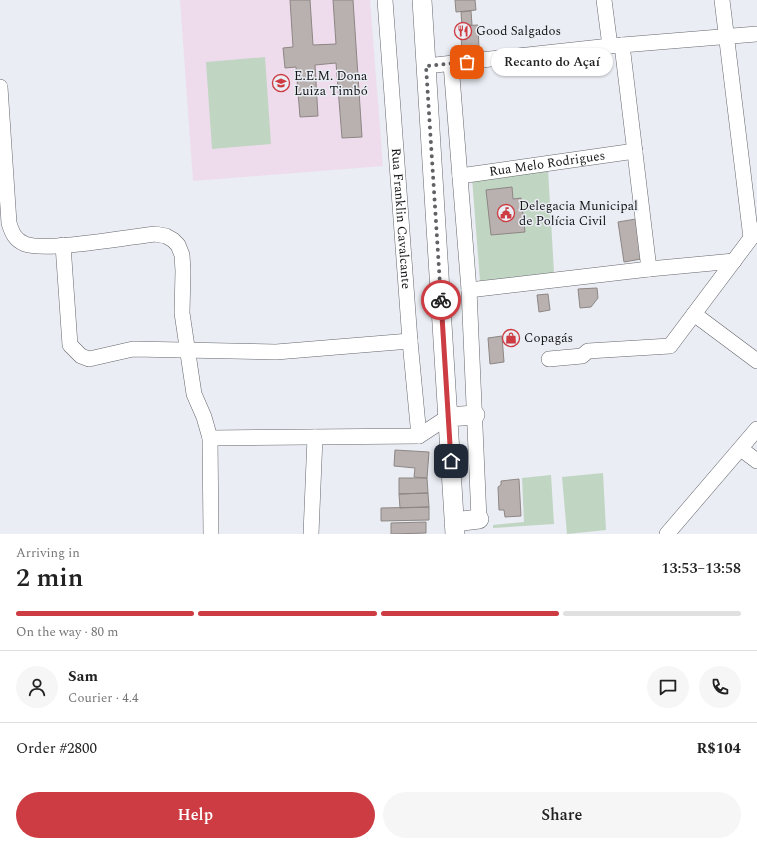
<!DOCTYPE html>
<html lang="en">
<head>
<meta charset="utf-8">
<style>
  body { margin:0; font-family:Spectral,serif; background:#f6f6f6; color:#222; height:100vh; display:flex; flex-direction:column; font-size:15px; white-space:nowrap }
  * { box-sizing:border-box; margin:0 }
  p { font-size:13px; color:#767676 }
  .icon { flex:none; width:22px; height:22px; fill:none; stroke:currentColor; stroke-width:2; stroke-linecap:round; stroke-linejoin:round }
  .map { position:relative; height:534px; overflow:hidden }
  .sheet { display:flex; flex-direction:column; background:#fff; flex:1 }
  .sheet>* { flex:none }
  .pin { position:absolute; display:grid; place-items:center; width:34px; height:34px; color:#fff; margin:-17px; border-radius:8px; box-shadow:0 2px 6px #0006 }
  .courier { position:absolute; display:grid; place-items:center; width:40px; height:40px; margin:-20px; border:3px solid #cc3c42; border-radius:50%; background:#fff; color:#222; box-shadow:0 1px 5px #0007 }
  .bubble { position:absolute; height:28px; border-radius:14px; background:#fff; box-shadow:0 1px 3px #0004; font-size:13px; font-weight:600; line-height:28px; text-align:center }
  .headline em { font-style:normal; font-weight:600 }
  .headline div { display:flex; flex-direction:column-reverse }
  .headline { display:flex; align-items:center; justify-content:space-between; height:68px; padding:0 16px }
  h1 { font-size:26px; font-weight:600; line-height:30px }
  .bar { display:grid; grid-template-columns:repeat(4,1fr); gap:6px 4px; align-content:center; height:48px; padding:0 16px }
  .bar i { height:5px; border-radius:3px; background:#e0e0e0 }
  .bar .active { background:#cc3c42 }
  .bar p { grid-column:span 4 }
  .line { display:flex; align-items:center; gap:10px; padding:0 16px; border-top:1px solid #e0e0e0 }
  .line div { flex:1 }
  .round { display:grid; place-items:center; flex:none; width:42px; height:42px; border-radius:21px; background:#f6f6f6 }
  .cta { display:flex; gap:8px; margin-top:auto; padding:8px 16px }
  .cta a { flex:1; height:46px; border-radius:24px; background:#cc3c42; color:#fff; font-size:16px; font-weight:600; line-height:46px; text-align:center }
  .cta a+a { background:#f6f6f6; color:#222 }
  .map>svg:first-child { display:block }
</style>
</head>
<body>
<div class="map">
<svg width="757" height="534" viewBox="0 0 757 534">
  <rect width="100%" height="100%" fill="#eaedf3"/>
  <path fill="#eedced" d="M180,0H370L383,166L193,181Z"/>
  <path fill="#c1d5c3" d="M265,57L271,144L212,149L206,62Z
    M548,169L554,273L480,281L472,178Z
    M603,473L606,530L567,534L562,477Z
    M551,475L554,524L493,528V525L524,522L522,478Z"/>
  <path fill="#b8b1af" stroke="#8d8684" d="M290,0H310L313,45L336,44L333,0H353L362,137L342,138L336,63L315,65L318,116L300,117L296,67L285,68L283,48L293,47Z
    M455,0H475L476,10L456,12Z
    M471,11L472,25L462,26L461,12Z
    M478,25L479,48L462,49L460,26Z
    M512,187L513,199L521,198L525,232L491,235L486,190Z
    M636,219L641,259L624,262L618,222Z
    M597,288L598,298L591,307L580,308L578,289Z
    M548,294L550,310L539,312L537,295Z
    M502,336L504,362L490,364L488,338Z
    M395,450L429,452L427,478L414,477L415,468L394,466Z
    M399,478H427L428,493L399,494Z
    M519,479L521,516L505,517L504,510H499L498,487L501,485V481Z
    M428,493L429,507L400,508L399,494Z
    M429,507V520L381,521V508Z
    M426,522V533L391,534V523Z"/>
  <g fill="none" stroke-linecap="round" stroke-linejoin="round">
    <g stroke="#65676d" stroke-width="16">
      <g id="minor">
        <path id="s1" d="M385,0L410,341L419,436"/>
        <path d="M604,0L610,46"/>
        <path d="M722,0L751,238"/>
        <path d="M622,45L649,269"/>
        <path d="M451,64L469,290L479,519"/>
        <path d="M426,66L610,46L757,34"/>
        <path d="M0,87L9,223C12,233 15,240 25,244C47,252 128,237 155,234L166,236L173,240L178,245L182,255L183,271L182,313L194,394L204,417L210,438L211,534"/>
        <path id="s2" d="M460,176L635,151"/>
        <path d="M63,245L70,345L81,356L89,359L133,349L276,352L410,341"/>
        <path d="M469,290L649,269L734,261"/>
        <path d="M694,314L757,361"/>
        <path d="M549,359L582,356L588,351L670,346L757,230"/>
        <path d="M210,438L419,436L448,417"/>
        <path d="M741,449L757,461"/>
        <path d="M311,534L315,437"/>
        <path d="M667,534L757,429"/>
      </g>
    </g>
    <g stroke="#65676d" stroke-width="20">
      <path id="major" d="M422,0L455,534
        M448,417L475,415
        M454,522L479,519"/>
    </g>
    <use href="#minor" stroke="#fff" stroke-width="15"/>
    <use href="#major" stroke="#fff" stroke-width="19"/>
  </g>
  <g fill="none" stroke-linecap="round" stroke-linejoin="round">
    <path stroke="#5f6164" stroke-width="4" stroke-dasharray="0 7.2" d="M441,300L426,66L467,62"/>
    <path stroke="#cc3c42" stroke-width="5" d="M441,300L451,461"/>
  </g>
  <defs>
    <g id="restaurant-ring" transform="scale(0.9)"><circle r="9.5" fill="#eaedf3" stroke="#cc3c42" stroke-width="1.5"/><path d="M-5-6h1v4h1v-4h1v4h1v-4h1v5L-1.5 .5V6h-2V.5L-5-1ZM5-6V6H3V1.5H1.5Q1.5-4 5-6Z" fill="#cc3c42"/></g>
    <g id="school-ring" transform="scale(0.9)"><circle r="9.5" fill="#eaedf3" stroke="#cc3c42" stroke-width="1.5"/><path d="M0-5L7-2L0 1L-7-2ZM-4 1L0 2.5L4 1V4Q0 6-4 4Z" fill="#cc3c42"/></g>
    <g id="civic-ring" transform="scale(0.9)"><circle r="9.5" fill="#eaedf3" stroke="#cc3c42" stroke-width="1.5"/><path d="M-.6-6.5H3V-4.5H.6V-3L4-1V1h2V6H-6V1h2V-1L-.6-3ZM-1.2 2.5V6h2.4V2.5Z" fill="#cc3c42"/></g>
    <g id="shop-ring" transform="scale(0.9)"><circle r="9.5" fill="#eaedf3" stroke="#cc3c42" stroke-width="1.5"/><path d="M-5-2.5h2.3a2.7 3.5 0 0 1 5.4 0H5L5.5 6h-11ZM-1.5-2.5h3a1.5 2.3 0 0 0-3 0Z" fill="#cc3c42"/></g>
  </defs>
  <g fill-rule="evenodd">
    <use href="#restaurant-ring" x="463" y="31"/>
    <use href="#school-ring" x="281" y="83"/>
    <use href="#civic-ring" x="506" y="213"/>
    <use href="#shop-ring" x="511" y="338"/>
  </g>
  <g text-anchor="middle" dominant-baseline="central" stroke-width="3" stroke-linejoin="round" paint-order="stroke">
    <g font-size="13" fill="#141517" stroke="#eaedf3" text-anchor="start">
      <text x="476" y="31">Good Salgados</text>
      <text x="294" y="76">E.E.M. Dona<tspan x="294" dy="15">Luiza Timbó</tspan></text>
      <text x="519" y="206">Delegacia Municipal<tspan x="519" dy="15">de Polícia Civil</tspan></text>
      <text x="524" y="338">Copagás</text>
    </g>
    <g font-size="13" fill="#141517" stroke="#eaedf3">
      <text stroke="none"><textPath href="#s2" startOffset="88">Rua Melo Rodrigues</textPath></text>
      <text stroke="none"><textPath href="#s1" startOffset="219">Rua Franklin Cavalcante</textPath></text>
    </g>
  </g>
</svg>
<div class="pin" style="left:467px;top:62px;background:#ea580c"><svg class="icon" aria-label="bag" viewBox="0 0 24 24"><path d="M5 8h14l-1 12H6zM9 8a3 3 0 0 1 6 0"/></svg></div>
<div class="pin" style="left:451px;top:461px;background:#1f2937"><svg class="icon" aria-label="home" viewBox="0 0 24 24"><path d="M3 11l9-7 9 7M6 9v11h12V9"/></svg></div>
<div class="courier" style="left:441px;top:300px"><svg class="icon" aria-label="bike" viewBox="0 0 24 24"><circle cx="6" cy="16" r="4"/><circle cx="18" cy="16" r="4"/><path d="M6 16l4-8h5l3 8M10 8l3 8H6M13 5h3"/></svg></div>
<div class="bubble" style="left:491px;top:48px;width:122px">Recanto do Açaí</div>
</div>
<section class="sheet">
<div class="headline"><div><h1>2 min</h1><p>Arriving in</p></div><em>13:53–13:58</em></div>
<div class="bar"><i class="active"></i><i class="active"></i><i class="active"></i><i></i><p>On the way · 80 m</p></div>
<div class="line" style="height:72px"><a class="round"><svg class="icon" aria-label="person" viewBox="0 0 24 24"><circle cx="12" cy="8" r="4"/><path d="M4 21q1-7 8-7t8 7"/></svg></a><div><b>Sam</b><p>Courier · 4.4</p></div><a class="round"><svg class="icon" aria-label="chat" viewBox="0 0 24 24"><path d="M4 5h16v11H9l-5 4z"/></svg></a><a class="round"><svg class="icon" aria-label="phone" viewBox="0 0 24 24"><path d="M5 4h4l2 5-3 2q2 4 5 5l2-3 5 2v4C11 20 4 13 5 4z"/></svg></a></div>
<div class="line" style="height:52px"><div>Order #2800</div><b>R$104</b></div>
<div class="cta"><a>Help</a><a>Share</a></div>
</section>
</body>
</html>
